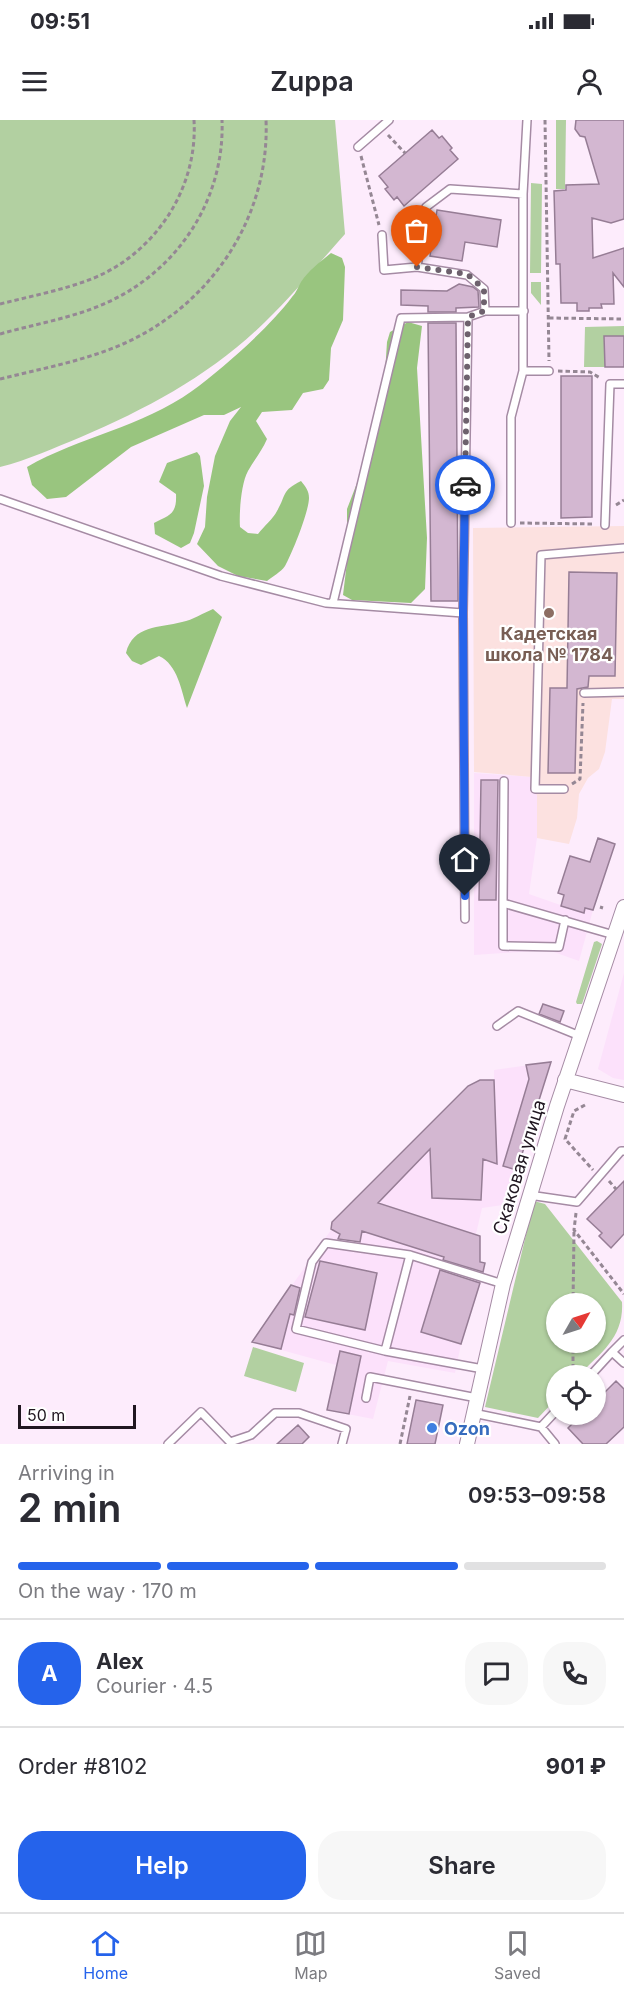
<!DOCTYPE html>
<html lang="en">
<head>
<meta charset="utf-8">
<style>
  body { margin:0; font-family:Inter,sans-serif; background:#f7f7f7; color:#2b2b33; height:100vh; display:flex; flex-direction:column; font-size:22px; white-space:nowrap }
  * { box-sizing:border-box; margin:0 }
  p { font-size:20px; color:#7c7c81 }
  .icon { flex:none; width:33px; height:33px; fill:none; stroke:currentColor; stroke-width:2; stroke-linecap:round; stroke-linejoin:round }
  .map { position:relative; height:1324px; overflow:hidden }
  .side { display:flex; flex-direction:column; background:#fff; flex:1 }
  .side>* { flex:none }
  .needle { width:39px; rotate:51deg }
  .tools { position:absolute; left:546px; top:1173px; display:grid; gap:12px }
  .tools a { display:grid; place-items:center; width:60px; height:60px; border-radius:50%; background:#fff; box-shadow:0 2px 4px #0004; font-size:30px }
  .scale { position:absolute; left:18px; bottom:15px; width:118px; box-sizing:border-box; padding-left:6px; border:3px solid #201620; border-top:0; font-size:16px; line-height:21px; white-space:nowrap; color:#201620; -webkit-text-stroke:4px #fff; paint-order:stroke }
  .pin { position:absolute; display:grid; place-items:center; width:51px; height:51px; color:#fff; margin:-62px -26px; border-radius:50% 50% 50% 0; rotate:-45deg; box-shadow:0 0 6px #0007 }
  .pin .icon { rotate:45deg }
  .courier { position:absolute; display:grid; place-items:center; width:60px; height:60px; margin:-30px; border:4px solid #2563eb; border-radius:50%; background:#fff; color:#222; box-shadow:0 2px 8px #0007 }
  .summary em { font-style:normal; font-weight:600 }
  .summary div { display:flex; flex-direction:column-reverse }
  .summary { display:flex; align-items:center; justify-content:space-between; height:102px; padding:0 18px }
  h1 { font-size:39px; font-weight:600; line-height:45px }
  .bar { display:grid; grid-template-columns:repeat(4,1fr); gap:9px 6px; align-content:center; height:72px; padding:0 18px }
  .bar i { height:8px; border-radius:4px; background:#e1e1e2 }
  .bar .current { background:#2563eb }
  .bar p { grid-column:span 4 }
  .line { display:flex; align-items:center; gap:15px; padding:0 18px; border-top:2px solid #e1e1e2 }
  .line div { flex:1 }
  .round { display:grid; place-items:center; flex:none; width:63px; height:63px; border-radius:24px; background:#f7f7f7 }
  .button { display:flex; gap:12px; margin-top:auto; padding:12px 18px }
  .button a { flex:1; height:69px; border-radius:24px; background:#2563eb; color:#fff; font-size:24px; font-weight:600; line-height:69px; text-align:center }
  .button a+a { background:#f7f7f7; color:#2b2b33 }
  .status { display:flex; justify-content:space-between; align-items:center; height:42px; padding:0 30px; background:#fff; direction:ltr }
  .status svg { height:16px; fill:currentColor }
  header { display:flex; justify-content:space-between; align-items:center; height:78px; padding:0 18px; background:#fff; font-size:27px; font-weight:600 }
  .menu { display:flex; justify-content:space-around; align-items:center; height:84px; border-top:2px solid #e1e1e2; background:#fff; font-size:16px; color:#7c7c81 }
  .menu a { display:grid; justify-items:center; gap:3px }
  .menu .current { color:#2563eb }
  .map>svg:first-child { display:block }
</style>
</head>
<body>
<div class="status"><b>09:51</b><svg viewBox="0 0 49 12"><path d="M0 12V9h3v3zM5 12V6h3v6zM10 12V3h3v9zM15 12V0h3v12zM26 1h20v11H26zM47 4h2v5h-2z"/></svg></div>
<header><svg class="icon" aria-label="menu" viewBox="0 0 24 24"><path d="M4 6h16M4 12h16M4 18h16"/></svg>Zuppa<svg class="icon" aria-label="person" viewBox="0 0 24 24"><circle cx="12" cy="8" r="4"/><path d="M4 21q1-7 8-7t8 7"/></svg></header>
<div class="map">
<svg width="624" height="1324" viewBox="0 0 624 1324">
  <rect width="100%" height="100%" fill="#fdecfc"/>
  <path fill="#fce1fb" d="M474,653L532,657L537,675V718L529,774L583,793L585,788L593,790L579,841L548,830L474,835Z
    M624,853V960L613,958L598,949Z
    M551,942L512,1066L503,1085L482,1088L476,1114L389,1087L380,1116L485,1150L461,1224L455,1253L388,1241L373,1299L327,1290L336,1245L252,1222L331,1110L332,1102L468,966L480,960H494V950Z"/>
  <path fill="#fce1e0" d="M624,406V579H612L605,632L599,649L588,658L579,674L577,698L569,724L537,718V675L532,671V657L474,652L473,408Z"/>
  <path fill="#b2d0a1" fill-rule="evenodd" d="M0,0H335L345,114C319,143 294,174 265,202C212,254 149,288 81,317C54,328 28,340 0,347Z
    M556,0H566L565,69H556Z
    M531,63L542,64L541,153H530Z
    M531,162H541V185L531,173Z
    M624,206V216H604L605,247H584L585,207Z
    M597,821L602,824L582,884H577L576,882L594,822Z
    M534,1081L545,1084L622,1182C624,1217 602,1232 579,1255L556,1256V1279L538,1298L485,1287ZM556,1184H596V1222H556Z
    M253,1227L304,1243L296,1272L244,1256Z"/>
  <path fill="#99c57f" d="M331,133L342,138L345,147L343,200L331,228L329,260L323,269L303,273L292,290L262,292L256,301L267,319C262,331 254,340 248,351C241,363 239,394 240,407L248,413L258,414C264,406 273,399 277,391C287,374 281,371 301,361C306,367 309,371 309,378C309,391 292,434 285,446C281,452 273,456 267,461L238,456L218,446L197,424L205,407L207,377L215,336L230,301L241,287L224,295H204L131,327L66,377L47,379L32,365L27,347C79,317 142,307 192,271C223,248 269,208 292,177C296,173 298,167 301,162C309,150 320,142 331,133Z
    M408,202L422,206L417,248L427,418L425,469L411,483L352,480L343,475L347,442V389L367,337L383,284L387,222L390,212Z
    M197,332L200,336L204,366L194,413L190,423L181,428L155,414L154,403C170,395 177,394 176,374L159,362L167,343Z
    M213,489L222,497L187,588C181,570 178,545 159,536L141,545L132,541L126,533C133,505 159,508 182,502C193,500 203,493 213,489Z"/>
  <path fill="#d3b7d1" stroke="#967d95" stroke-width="1.5" d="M576,0H624V99L611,103L592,98L593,138L624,128V167L613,153L614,184H601L602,188H589V191H577V183H561L560,144H556L554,71L566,70V65L599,64L585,17L580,16L575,9Z
    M432,10L439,18L442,16L452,28L450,30L458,39L404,86L397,77L394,80L385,69L388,67L379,56Z
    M437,90L501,100L497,127L465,122L462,141L430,136Z
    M459,164L473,167L478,171L479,187L456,188V192H428V186L401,185V170L447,171Z
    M428,203H456L458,481H431Z
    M604,216H624V247H605Z
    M561,256H592V397L561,398Z
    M569,452L617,453L615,556H589L588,567L577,569L575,653H548L550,568H567Z
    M481,660H498L496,780H479Z
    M598,718L615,724L593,790L585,788L584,793L561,786L564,775L558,773L570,736L590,742Z
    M543,884L564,891L560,902L539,894Z
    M551,942L517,1050L503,1046L529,959L526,945Z
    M480,960H494L497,1044L483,1039L481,1080L432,1078L430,1029L378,1083L480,1116V1142L485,1143L483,1152L443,1140L444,1137L362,1111L360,1122L338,1119L340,1114L331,1109L332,1102L468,966Z
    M624,1061V1114L611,1128L599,1116L602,1113L587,1099Z
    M320,1141L377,1153L365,1210L305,1197Z
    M440,1150L480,1163L461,1224L421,1212Z
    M291,1165L300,1168L294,1195L290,1194L281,1229L252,1222Z
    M340,1231L361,1236L349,1294L327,1290Z
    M616,1261L624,1269V1307L606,1324H583L568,1308L582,1294H596V1281Z
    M416,1280L443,1285L435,1324H407Z
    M298,1305L309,1317L302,1324H277Z"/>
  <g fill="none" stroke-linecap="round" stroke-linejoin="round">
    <g stroke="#a58ba4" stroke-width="10">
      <path id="service" d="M358,27L389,0
        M382,115L384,150L417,147L426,87L450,69L523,74
        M417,147L467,155L484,169L485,191
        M523,251H549
        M0,379L221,456L326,483L463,493
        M511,403V297L523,251V74L527,0
        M605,405L610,264H624
        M333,483L401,198L468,197
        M584,573L624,572
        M504,661L503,783L614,815
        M564,669H535L541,435L624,428
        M503,783V826L559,827L565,800
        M465,799L463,493L468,197L485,191H524
        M497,906L518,891L580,916
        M529,1075L577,1082L621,1031H624
        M385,1231L410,1135
        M612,1232L624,1220
        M483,1249L385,1231L296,1209L312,1142L326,1123L410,1135L503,1164
        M590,1256L612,1232L624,1243
        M366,1278L370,1257L477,1278
        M473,1293L541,1307L556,1291
        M541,1307L555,1324
        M168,1324L201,1292L230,1322L251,1315L275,1293H299L346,1309L342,1324"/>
    </g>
    <g stroke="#a58ba4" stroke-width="16">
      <path id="minor" d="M565,960L624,975
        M467,1324L503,1164L557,986L624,787"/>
    </g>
    <path stroke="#958794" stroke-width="3" stroke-dasharray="4.5 3" stroke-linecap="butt" d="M545,0L549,241
      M388,15L405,33
      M361,36L379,105
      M0,184C31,176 64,170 94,158C156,132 198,68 194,0
      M549,198L624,199
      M0,214C35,204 73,198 106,183C178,151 225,79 222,0
      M558,251L590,252L600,258
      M0,259C40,249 84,241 123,224C211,185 270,97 266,0
      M616,385L624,380
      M520,403L595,404
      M572,664L580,659L583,583
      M600,787L603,788
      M585,985L574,991L565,1019L593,1050
      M609,1061L616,1069
      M576,1093L574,1110L624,1174
      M573,1184L574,1112
      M573,1256V1222
      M400,1324L410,1276"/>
    <use href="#service" stroke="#fff" stroke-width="7"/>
    <use href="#minor" stroke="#fff" stroke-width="14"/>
  </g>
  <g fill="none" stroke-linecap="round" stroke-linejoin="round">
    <path stroke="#6d616d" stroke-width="6" stroke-dasharray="0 10.8" d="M417,147L467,154L484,169V191L468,197L465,365"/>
    <path stroke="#2563eb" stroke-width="8" d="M465,776L463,493L465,365"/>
  </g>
  <circle fill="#8d6e63" stroke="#fff" stroke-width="2" cx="549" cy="493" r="6"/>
  <circle fill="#3f7fe0" stroke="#fff" stroke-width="2" cx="432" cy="1308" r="6"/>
  <g text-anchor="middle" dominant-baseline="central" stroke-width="4.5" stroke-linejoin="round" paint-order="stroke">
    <g font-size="18" font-weight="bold" fill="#785e54" stroke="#fff">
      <text x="549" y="513">Кадетская<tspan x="549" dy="21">школа № 1784</tspan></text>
    </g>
    <g font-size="18" fill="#201620" stroke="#fff">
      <text transform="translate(519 1047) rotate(-73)">Скаковая улица</text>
    </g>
    <g font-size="18" font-weight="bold" fill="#366cbe" stroke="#fff" text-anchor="start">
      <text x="444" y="1308">Ozon</text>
    </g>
  </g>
</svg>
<div class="tools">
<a><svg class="needle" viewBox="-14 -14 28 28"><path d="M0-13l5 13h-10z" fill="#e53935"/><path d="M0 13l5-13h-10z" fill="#7c7c81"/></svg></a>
<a><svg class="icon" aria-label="locate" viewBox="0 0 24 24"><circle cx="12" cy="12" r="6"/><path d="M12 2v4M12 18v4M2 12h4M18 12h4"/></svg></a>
</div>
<div class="scale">50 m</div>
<div class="pin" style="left:417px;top:147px;background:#ea580c"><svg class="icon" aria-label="bag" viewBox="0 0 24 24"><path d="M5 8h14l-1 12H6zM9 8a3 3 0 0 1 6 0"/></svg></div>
<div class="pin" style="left:465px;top:776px;background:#1f2937"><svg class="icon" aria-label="home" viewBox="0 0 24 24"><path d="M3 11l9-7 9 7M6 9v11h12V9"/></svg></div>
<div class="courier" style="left:465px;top:365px"><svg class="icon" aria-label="car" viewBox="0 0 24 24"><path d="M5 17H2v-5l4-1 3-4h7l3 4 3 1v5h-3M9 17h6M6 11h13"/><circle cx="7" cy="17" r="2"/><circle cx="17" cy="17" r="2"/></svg></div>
</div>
<section class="side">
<div class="summary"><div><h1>2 min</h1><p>Arriving in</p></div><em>09:53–09:58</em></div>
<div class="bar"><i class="current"></i><i class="current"></i><i class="current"></i><i></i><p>On the way · 170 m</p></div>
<div class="line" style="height:108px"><b class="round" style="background:#2563eb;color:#fff">A</b><div><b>Alex</b><p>Courier · 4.5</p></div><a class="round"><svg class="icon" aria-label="chat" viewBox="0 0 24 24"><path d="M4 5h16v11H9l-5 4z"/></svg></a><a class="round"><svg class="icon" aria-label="phone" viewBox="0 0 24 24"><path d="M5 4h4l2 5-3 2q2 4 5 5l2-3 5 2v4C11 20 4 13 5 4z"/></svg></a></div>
<div class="line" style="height:78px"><div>Order #8102</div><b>901 ₽</b></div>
<div class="button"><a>Help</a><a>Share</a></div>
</section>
<nav class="menu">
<a class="current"><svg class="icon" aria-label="home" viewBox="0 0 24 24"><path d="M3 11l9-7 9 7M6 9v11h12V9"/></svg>Home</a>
<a><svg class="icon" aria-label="map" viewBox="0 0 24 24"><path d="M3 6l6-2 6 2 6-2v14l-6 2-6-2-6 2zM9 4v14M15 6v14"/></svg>Map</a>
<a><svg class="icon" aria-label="saved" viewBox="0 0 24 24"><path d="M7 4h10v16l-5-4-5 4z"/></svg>Saved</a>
</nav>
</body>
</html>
